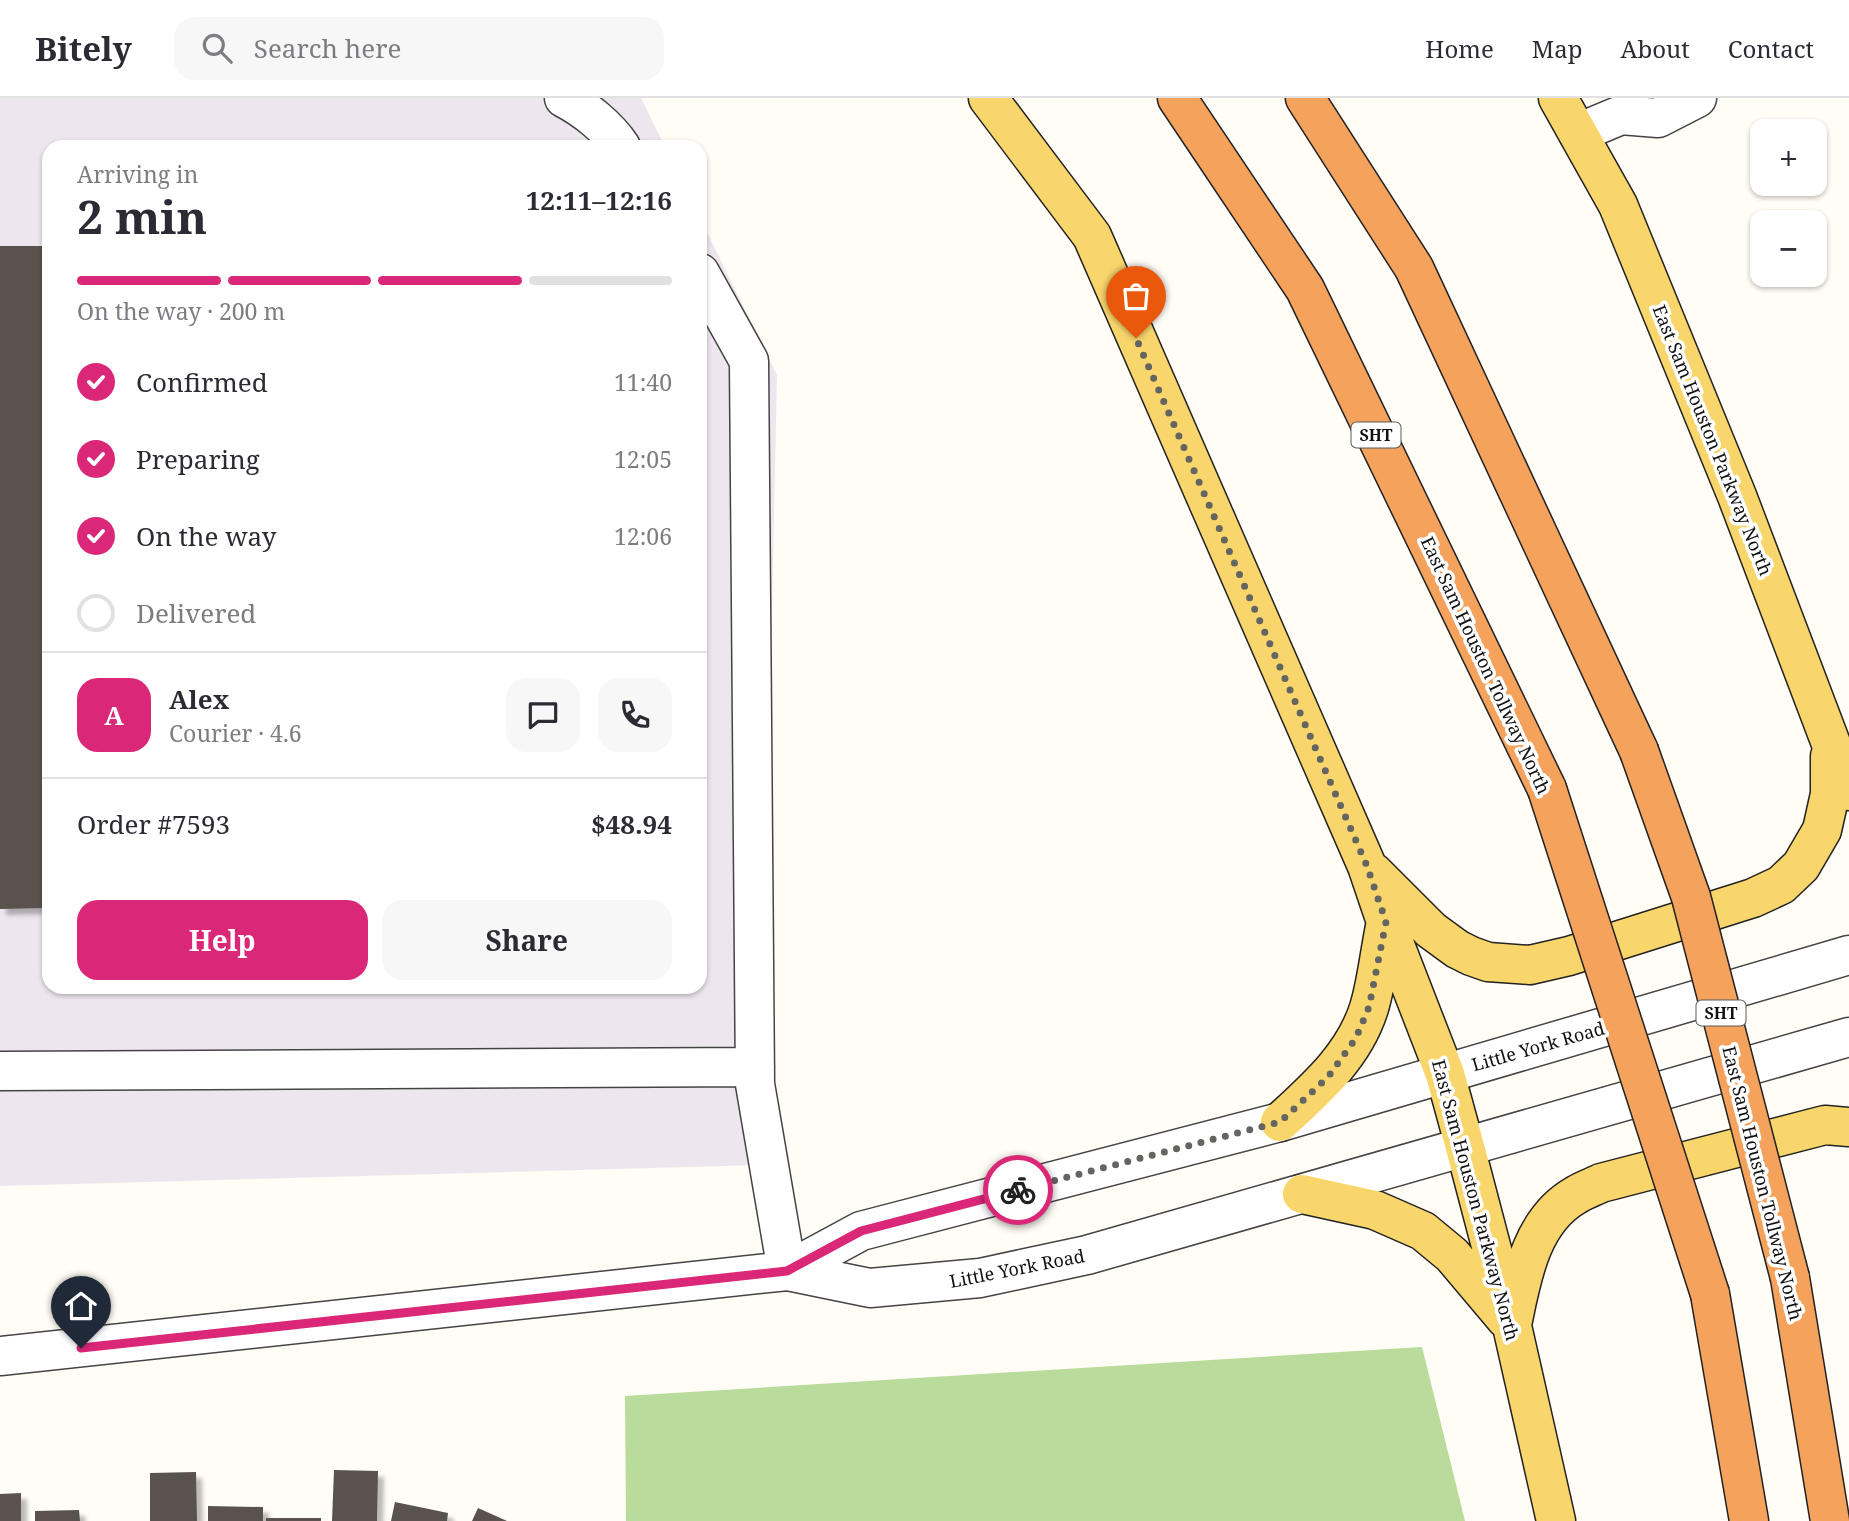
<!DOCTYPE html>
<html lang="en">
<head>
<meta charset="utf-8">
<style>
  body { margin:0; font-family:"Noto Serif",serif; background:#f7f7f7; color:#2b2b33; height:100vh; display:flex; flex-direction:column; font-size:26px; white-space:nowrap }
  * { box-sizing:border-box; margin:0 }
  p { font-size:23px; color:#7c7c81 }
  .icon { flex:none; width:38px; height:38px; fill:none; stroke:currentColor; stroke-width:2; stroke-linecap:round; stroke-linejoin:round }
  .map { position:relative; flex:1; overflow:hidden }
  .details { position:absolute; left:42px; top:42px; width:665px; height:854px; display:flex; flex-direction:column; background:#fff; border-radius:21px; box-shadow:0 2px 5px #0004 }
  .details>* { flex:none }
  .tools { position:absolute; left:1750px; top:21px; display:grid; gap:14px }
  .tools a { display:grid; place-items:center; width:77px; height:77px; border-radius:14px; background:#fff; box-shadow:0 2px 5px #0004; font-size:35px }
  .pin { position:absolute; display:grid; place-items:center; width:60px; height:60px; color:#fff; margin:-72px -30px; border-radius:50% 50% 50% 0; rotate:-45deg; box-shadow:0 0 7px #0007 }
  .pin .icon { rotate:45deg }
  .courier { position:absolute; display:grid; place-items:center; width:70px; height:70px; margin:-35px; border:5px solid #db2777; border-radius:50%; background:#fff; color:#222; box-shadow:0 2px 9px #0007 }
  .headline em { font-style:normal; font-weight:700 }
  .headline div { display:flex; flex-direction:column-reverse }
  .headline { display:flex; align-items:center; justify-content:space-between; height:119px; padding:0 35px }
  h1 { font-size:46px; font-weight:700; line-height:52px }
  .bar { display:grid; grid-template-columns:repeat(4,1fr); gap:10px 7px; align-content:center; height:84px; padding:0 35px }
  .bar i { height:9px; border-radius:5px; background:#e1e1e2 }
  .bar .active { background:#db2777 }
  .bar p { grid-column:span 4 }
  .line { display:flex; align-items:center; gap:18px; padding:0 35px; border-top:2px solid #e1e1e2 }
  .line div { flex:1 }
  .round { display:grid; place-items:center; flex:none; width:74px; height:74px; border-radius:21px; background:#f7f7f7 }
  ol { padding:0 35px; list-style:none }
  li { display:flex; align-items:center; gap:21px; height:77px }
  li p { margin-inline-start:auto }
  li .icon { padding:7px; border-radius:50%; background:#db2777; color:#fff; stroke-width:4 }
  li:last-child { color:#7c7c81 }
  li i { width:38px; height:38px; border:4px solid #e1e1e2; border-radius:50% }
  .button { display:flex; gap:14px; margin-top:auto; padding:14px 35px }
  .button a { flex:1; height:80px; border-radius:21px; background:#db2777; color:#fff; font-size:28px; font-weight:700; line-height:80px; text-align:center }
  .button a+a { background:#f7f7f7; color:#2b2b33 }
  header { display:flex; align-items:center; gap:42px; box-sizing:border-box; height:98px; padding:0 35px; background:#fff; border-bottom:2px solid #e1e1e2 }
  header strong { font-size:33px }
  nav { display:flex; gap:38px; margin-inline-start:auto; font-size:24px }
  .search { width:490px; height:63px; background:#f7f7f7; display:flex; align-items:center; gap:18px; box-sizing:border-box; padding:0 24px; border-radius:21px; color:#7c7c81; font-size:26px }
  .map>svg:first-child { display:block }
</style>
</head>
<body>
<header>
<strong>Bitely</strong>
<div class="search"><svg class="icon" aria-label="search" viewBox="0 0 24 24"><circle cx="10" cy="10" r="6"/><path d="M15 15l6 6"/></svg>Search here</div>
<nav><a>Home</a><a>Map</a><a>About</a><a>Contact</a></nav>
</header>
<div class="map">
<svg width="1849" height="1423" viewBox="0 0 1849 1423">
  <defs>
    <filter id="shadow"><feDropShadow dx="6" dy="6" stdDeviation="2" flood-color="#0004"/></filter>
  </defs>
  <rect width="100%" height="100%" fill="#fffdf5"/>
  <path fill="#eee6ef" d="M0,0H641L665,49H49V889H700V120L777,277L760,1067L0,1088Z"/>
  <path fill="#b9dc9c" d="M1422,1249L1465,1423H626L625,1298Z"/>
  <path fill="#5a524d" filter="url(#shadow)" d="M0,148H49V810L0,811Z
    M334,1372L378,1373L377,1423H332Z
    M196,1374L197,1423H150V1375Z
    M21,1395V1423H0V1396Z
    M395,1404L448,1415L447,1423H391Z
    M208,1408L263,1409V1423H208Z
    M478,1410L507,1423H472Z
    M79,1412L80,1423H35V1413Z
    M266,1420H321V1423H266Z"/>
  <g fill="none" stroke-linecap="round" stroke-linejoin="round">
    <g stroke="#444" stroke-width="41">
      <path id="minor" d="M564,0C585,11 608,29 621,49
        M1578,35L1621,17L1658,20L1697,0
        M700,175L749,263L755,986L787,1173
        M0,973L755,969
        M787,1173L861,1133L1280,1024L1849,857
        M0,1258L787,1173L870,1190L980,1180L1087,1157L1849,939"/>
    </g>
    <g stroke="#222" stroke-width="41">
      <path id="major" d="M988,0L1092,138L1367,768L1386,824L1445,976L1465,1049L1512,1228L1556,1423
        M1558,0L1618,107L1737,398L1849,693
        M1373,774L1431,832L1457,851L1471,858L1488,864L1530,867L1569,858L1753,800L1781,787L1801,768L1822,732L1830,696V658
        M1280,1024C1316,991 1354,958 1369,910C1377,884 1380,851 1386,824
        M1302,1096L1375,1112L1423,1133L1452,1157L1506,1221
        M1513,1222C1522,1177 1532,1122 1576,1097C1584,1092 1593,1089 1601,1085L1825,1027L1849,1029"/>
    </g>
    <g stroke="#222" stroke-width="41">
      <path id="highway" d="M1177,0L1305,191L1547,691
        M1305,0L1414,170L1639,653
        M1790,1180L1830,1423
        M1710,1196L1749,1423"/>
    </g>
    <use href="#minor" stroke="#fff" stroke-width="38"/>
    <use href="#major" stroke="#f9d66b" stroke-width="38"/>
    <use href="#highway" stroke="#f5a25d" stroke-width="38"/>
    <g stroke="#222" stroke-width="41" stroke-linecap="butt">
      <path id="highway-bridge" d="M1639,653L1691,799L1790,1180
        M1547,691L1710,1196"/>
    </g>
    <use href="#highway-bridge" stroke="#f5a25d" stroke-width="38"/>
  </g>
  <g fill="none" stroke-linecap="round" stroke-linejoin="round">
    <path stroke="#646461" stroke-width="7" stroke-dasharray="0 12.6" d="M1018,1092L1280,1024L1328,979L1356,940L1369,909L1386,824L1367,768L1136,240"/>
    <path stroke="#db2777" stroke-width="9" d="M81,1250L787,1173L861,1133L1018,1092"/>
  </g>
  <g text-anchor="middle" dominant-baseline="central" stroke-width="7" stroke-linejoin="round" paint-order="stroke">
    <g fill="#fff" stroke="#585858" stroke-width="2">
      <rect x="1351.5" y="324.5" width="49" height="25" rx="5"/>
      <rect x="1696.5" y="902.5" width="49" height="25" rx="5"/>
    </g>
    <g font-size="16" font-weight="bold" fill="#111">
      <text x="1376" y="337">SHT</text>
      <text x="1721" y="915">SHT</text>
    </g>
    <g font-size="18" fill="#111" stroke="#fff">
      <text transform="translate(1713 342) rotate(68)">East Sam Houston Parkway North</text>
      <text transform="translate(1486 567) rotate(65)">East Sam Houston Tollway North</text>
      <text transform="translate(1538 948) rotate(-16)">Little York Road</text>
      <text transform="translate(1763 1085) rotate(76)">East Sam Houston Tollway North</text>
      <text transform="translate(1476 1102) rotate(75)">East Sam Houston Parkway North</text>
      <text transform="translate(1017 1170) rotate(-11)">Little York Road</text>
    </g>
  </g>
</svg>
<div class="tools">
<a>+</a>
<a>−</a>
</div>
<div class="pin" style="left:1136px;top:240px;background:#ea580c"><svg class="icon" aria-label="bag" viewBox="0 0 24 24"><path d="M5 8h14l-1 12H6zM9 8a3 3 0 0 1 6 0"/></svg></div>
<div class="pin" style="left:81px;top:1250px;background:#1f2937"><svg class="icon" aria-label="home" viewBox="0 0 24 24"><path d="M3 11l9-7 9 7M6 9v11h12V9"/></svg></div>
<div class="courier" style="left:1018px;top:1092px"><svg class="icon" aria-label="bike" viewBox="0 0 24 24"><circle cx="6" cy="16" r="4"/><circle cx="18" cy="16" r="4"/><path d="M6 16l4-8h5l3 8M10 8l3 8H6M13 5h3"/></svg></div>
<section class="details">
<div class="headline"><div><h1>2 min</h1><p>Arriving in</p></div><em>12:11–12:16</em></div>
<div class="bar"><i class="active"></i><i class="active"></i><i class="active"></i><i></i><p>On the way · 200 m</p></div>
<ol>
<li><svg class="icon" aria-label="check" viewBox="0 0 24 24"><path d="M5 12l5 5 9-10"/></svg>Confirmed<p>11:40</p></li>
<li><svg class="icon" aria-label="check" viewBox="0 0 24 24"><path d="M5 12l5 5 9-10"/></svg>Preparing<p>12:05</p></li>
<li><svg class="icon" aria-label="check" viewBox="0 0 24 24"><path d="M5 12l5 5 9-10"/></svg>On the way<p>12:06</p></li>
<li><i></i>Delivered</li>
</ol>
<div class="line" style="height:126px"><b class="round" style="background:#db2777;color:#fff">A</b><div><b>Alex</b><p>Courier · 4.6</p></div><a class="round"><svg class="icon" aria-label="chat" viewBox="0 0 24 24"><path d="M4 5h16v11H9l-5 4z"/></svg></a><a class="round"><svg class="icon" aria-label="phone" viewBox="0 0 24 24"><path d="M5 4h4l2 5-3 2q2 4 5 5l2-3 5 2v4C11 20 4 13 5 4z"/></svg></a></div>
<div class="line" style="height:91px"><div>Order #7593</div><b>$48.94</b></div>
<div class="button"><a>Help</a><a>Share</a></div>
</section>
</div>
</body>
</html>
